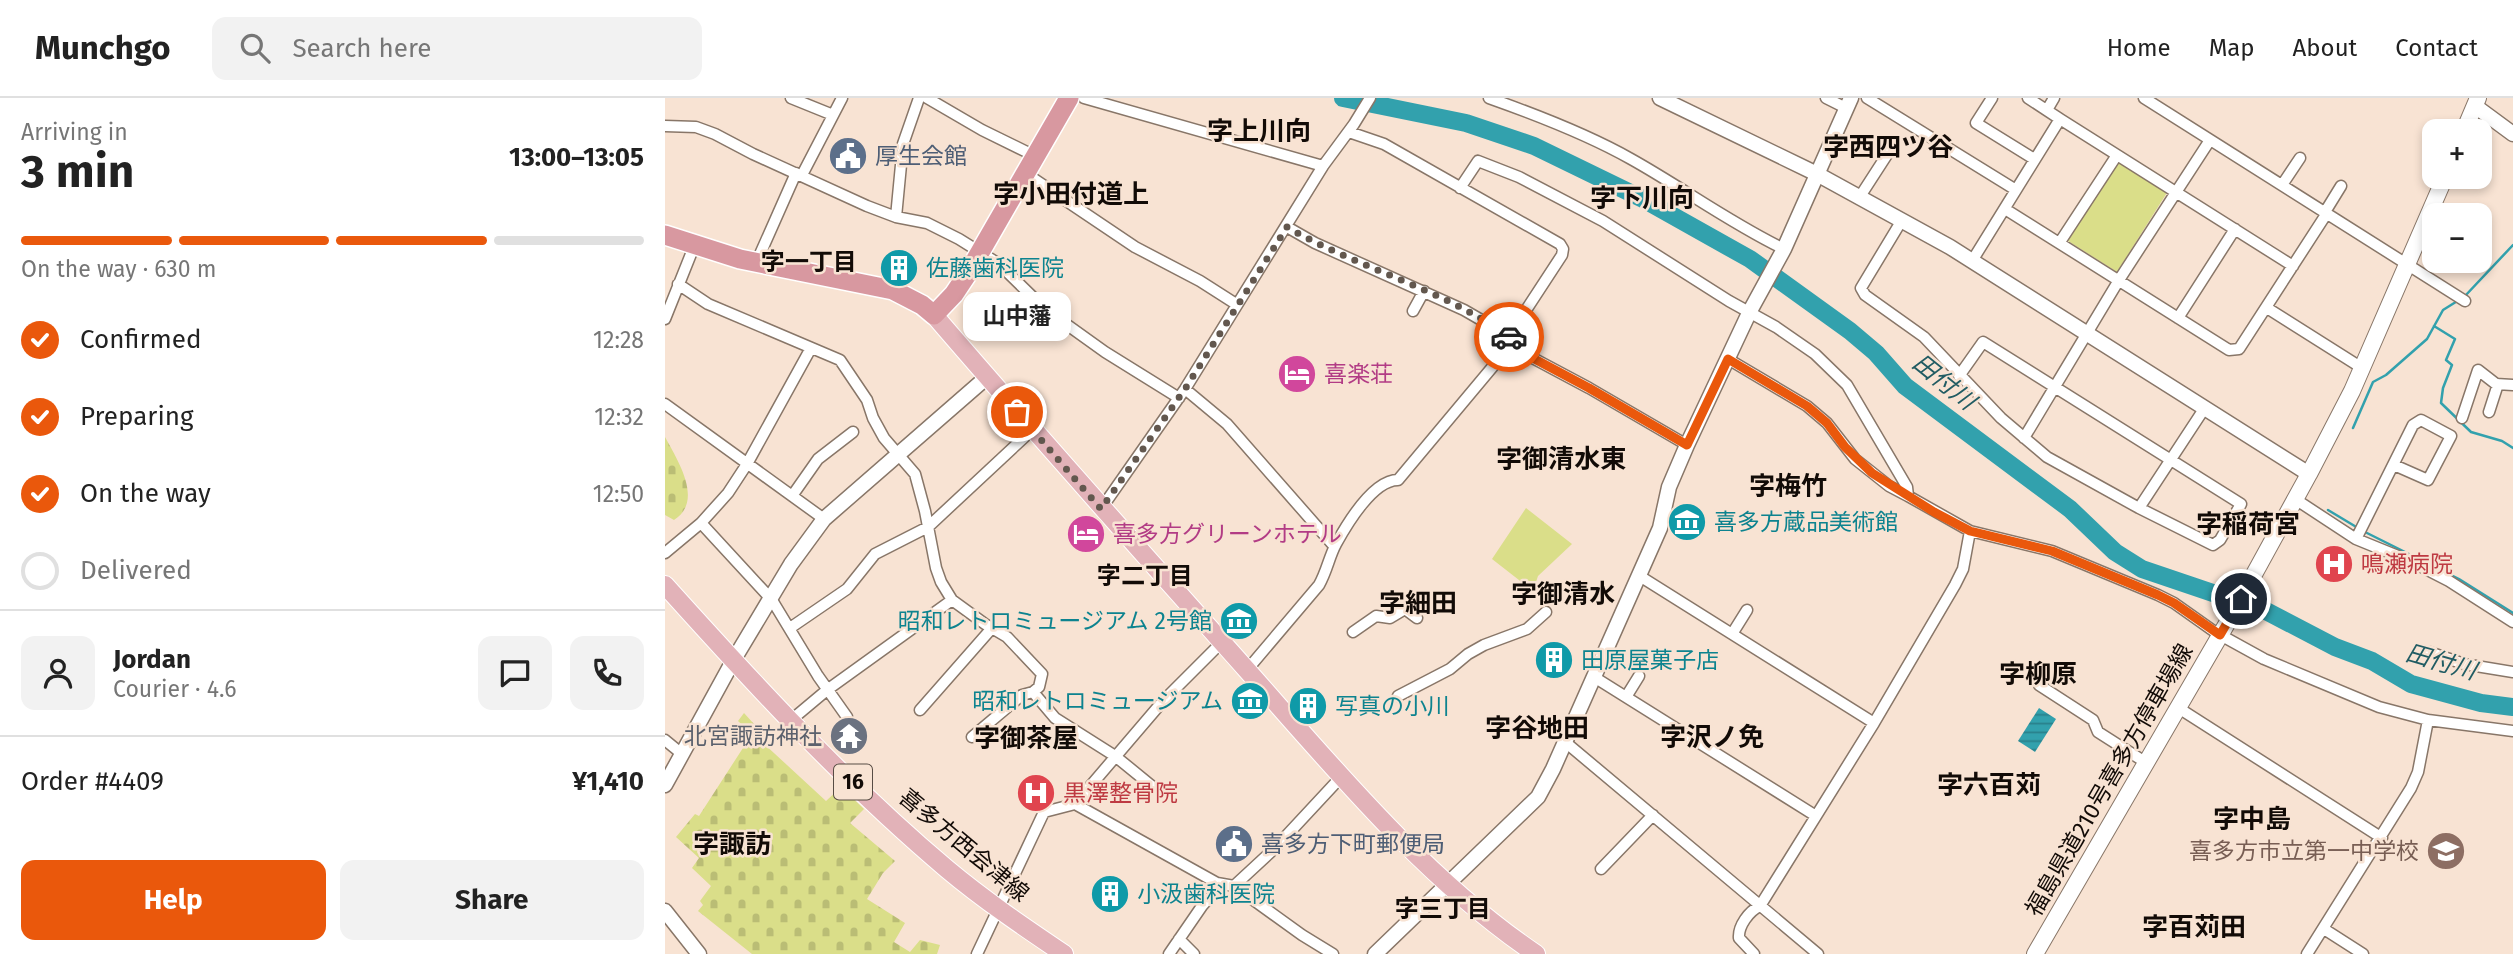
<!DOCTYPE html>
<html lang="en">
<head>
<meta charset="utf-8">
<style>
  body { margin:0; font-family:"Fira Sans","Noto Sans JP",sans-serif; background:#f2f2f2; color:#222; height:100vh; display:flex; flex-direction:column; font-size:26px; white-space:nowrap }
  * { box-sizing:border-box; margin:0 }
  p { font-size:23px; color:#767676 }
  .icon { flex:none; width:38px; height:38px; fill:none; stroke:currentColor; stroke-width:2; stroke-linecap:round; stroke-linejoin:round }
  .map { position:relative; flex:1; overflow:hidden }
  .details { display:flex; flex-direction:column; background:#fff; width:665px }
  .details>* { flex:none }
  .fabs { position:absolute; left:1757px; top:21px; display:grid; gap:14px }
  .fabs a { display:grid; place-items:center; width:70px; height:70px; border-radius:14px; background:#fff; box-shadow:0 4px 10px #0003; font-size:35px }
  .pin { position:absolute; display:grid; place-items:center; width:60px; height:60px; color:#fff; margin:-30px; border:4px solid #fff; border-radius:50%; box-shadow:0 2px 7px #0007 }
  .courier { position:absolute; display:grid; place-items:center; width:70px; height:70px; margin:-35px; border:5px solid #ea580c; border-radius:50%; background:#fff; color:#222; box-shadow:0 2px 9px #0007 }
  .bubble { position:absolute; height:49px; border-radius:14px; background:#fff; box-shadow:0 4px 10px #0003; font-size:23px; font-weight:700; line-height:49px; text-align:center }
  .headline em { font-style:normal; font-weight:700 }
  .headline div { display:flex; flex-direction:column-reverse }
  .headline { display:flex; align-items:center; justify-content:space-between; height:119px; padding:0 21px }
  h1 { font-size:46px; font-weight:700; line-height:52px }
  .bar { display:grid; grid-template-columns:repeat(4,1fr); gap:10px 7px; align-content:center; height:84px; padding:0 21px }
  .bar i { height:9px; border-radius:5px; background:#e0e0e0 }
  .bar .active { background:#ea580c }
  .bar p { grid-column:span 4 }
  .line { display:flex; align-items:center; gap:18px; padding:0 21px; border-top:2px solid #e0e0e0 }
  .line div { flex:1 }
  .round { display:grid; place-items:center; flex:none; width:74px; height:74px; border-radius:14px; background:#f2f2f2 }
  ol { padding:0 21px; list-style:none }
  li { display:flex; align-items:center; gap:21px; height:77px }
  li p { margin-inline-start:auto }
  li .icon { padding:7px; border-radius:50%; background:#ea580c; color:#fff; stroke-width:4 }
  li:last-child { color:#767676 }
  li i { width:38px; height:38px; border:4px solid #e0e0e0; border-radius:50% }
  .primary-button { display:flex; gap:14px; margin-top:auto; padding:14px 21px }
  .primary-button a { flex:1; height:80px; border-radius:14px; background:#ea580c; color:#fff; font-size:28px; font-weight:700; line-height:80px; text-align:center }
  .primary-button a+a { background:#f2f2f2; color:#222 }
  header { display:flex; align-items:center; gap:42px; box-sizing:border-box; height:98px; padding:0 35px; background:#fff; border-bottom:2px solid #e0e0e0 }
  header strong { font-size:33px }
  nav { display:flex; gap:38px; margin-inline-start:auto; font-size:24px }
  .search { width:490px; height:63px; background:#f2f2f2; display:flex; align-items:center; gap:18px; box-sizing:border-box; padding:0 24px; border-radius:14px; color:#767676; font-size:26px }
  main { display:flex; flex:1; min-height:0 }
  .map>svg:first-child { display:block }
</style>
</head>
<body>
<header>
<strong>Munchgo</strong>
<div class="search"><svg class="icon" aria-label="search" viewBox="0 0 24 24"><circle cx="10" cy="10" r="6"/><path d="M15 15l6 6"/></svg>Search here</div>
<nav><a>Home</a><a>Map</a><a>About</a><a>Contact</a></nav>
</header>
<main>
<section class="details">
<div class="headline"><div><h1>3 min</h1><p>Arriving in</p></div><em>13:00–13:05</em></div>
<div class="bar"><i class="active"></i><i class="active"></i><i class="active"></i><i></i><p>On the way · 630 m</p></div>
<ol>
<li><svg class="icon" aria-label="check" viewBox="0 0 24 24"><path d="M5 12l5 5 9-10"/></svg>Confirmed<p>12:28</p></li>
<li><svg class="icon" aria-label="check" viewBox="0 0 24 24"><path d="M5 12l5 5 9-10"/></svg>Preparing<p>12:32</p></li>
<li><svg class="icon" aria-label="check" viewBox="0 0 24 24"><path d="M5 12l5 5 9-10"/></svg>On the way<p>12:50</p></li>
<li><i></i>Delivered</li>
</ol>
<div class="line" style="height:126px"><a class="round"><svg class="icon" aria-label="person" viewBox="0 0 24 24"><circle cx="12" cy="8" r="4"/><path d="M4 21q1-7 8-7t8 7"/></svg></a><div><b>Jordan</b><p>Courier · 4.6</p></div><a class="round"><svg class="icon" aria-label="chat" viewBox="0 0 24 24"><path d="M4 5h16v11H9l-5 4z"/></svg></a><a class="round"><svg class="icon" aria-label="phone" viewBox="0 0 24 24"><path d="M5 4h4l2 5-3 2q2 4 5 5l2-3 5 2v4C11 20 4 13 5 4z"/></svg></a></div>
<div class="line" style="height:91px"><div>Order #4409</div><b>¥1,410</b></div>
<div class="primary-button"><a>Help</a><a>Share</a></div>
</section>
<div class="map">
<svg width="1848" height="856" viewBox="0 0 1848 856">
  <defs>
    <pattern id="cemetery-stones" width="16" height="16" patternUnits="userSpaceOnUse" patternTransform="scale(1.75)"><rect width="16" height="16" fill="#dade89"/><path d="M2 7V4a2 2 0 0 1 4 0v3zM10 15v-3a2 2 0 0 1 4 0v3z" fill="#babd75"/></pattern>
    <pattern id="water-rules" width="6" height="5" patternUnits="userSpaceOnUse" patternTransform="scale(1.75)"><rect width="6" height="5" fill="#32a1ad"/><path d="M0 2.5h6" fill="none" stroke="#29818b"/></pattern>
  </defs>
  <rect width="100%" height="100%" fill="#f8e3d3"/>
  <path fill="url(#cemetery-stones)" d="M0,339C13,363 39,403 9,422L0,417Z
    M79,615L100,638L96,643L161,703L176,689L199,711L185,725L230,763L218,775L202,801L240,825L229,844L245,854L255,842L275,847L272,856H87L33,813L38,807L35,803L46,788L27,770L34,760L11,739L30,716L34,718L87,636L73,623Z"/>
  <path fill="#dade89" d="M1453,62L1503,93L1452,174L1403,143Z
    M861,410L907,446L873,478L868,493L827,461Z"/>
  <path fill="url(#water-rules)" d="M1374,610L1391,621L1370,654L1353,643Z"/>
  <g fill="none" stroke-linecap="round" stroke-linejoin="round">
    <path stroke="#32a1ad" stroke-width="2.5" d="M1800,198L1848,147
      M1769,228L1790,241L1781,262L1787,267L1778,290L1776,305L1806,334L1837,343L1848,350
      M1688,330L1708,284L1721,277L1762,241L1778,212L1794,202
      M1663,412L1693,430
      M1698,433L1794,481L1848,515"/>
    <path stroke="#32a1ad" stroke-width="18" d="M678,0L801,25L869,48L978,101L1085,161L1185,233L1211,255L1240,288L1405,411L1450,454L1477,471L1601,513L1670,549L1707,563L1746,586L1816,605L1848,609"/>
    <g stroke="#887668" stroke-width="13">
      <path id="minor" d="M126,0L168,17
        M262,0L317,32L370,58
        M419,0L658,68
        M824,0C872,17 922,36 966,61C1018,90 1065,125 1119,151
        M1161,0L1181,10
        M1202,0L1351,92
        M1327,0L1311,25L1369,61
        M1363,0L1395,21
        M1479,0L1800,203
        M1382,12L1389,0
        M0,28L31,29L50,36L88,56L202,108L231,119L262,125L294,141L334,166L380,211L440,254L514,300
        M360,75L470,149L535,183L571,206
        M137,77L177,0
        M1617,87L1635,60
        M795,90L813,63L854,79L938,123L1064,203L1111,229L1150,256L1182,287L1242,389L1243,398L1305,433L1387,453L1493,497L1509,505L1550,534L1599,561L1714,609L1763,622L1848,633
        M1194,100L1227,49
        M1340,111L1564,252L1574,251L1662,115
        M1660,114L1676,88
        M231,119L238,46L254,0
        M1237,122L1196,190L1200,197L1259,239L1336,320L1382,359L1474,410L1539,311
        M622,129L650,145L799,212L844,238
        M1395,144L1452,57
        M92,163L131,75
        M1307,163L1395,21L1628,168
        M13,186L43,206L175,262L202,302L208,320L219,340L250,376L260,413L271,470L276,484L287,502L320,526L342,539L377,576L374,589L368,594L357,597L307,639
        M1602,210L1697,270
        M748,213L759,193
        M1513,220L1570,131
        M0,221L30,146
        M845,248L924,290L1022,347
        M1063,261L1142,308L1162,325L1190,361L1224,388L1243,398
        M1294,278L1318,244L1576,406L1555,442L1548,447L1474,410
        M520,291L562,326L669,448
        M0,306L159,421
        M1824,314L1833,286
        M1797,320L1813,272L1831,286L1848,287
        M1359,340L1454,182L1545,42
        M127,398L153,361L188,334
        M1630,401L1691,441L1745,463L1784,483L1848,524
        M436,411L520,291L658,68L689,26L705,0
        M36,425L107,502L153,578L182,619
        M1691,441L1748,327L1756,322L1786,338L1763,382L1729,367
        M0,455L36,425L63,395L82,366L146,250
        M973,477L1209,625
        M125,530L182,491L210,456L263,429L367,332
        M688,534L711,518L725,520L740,511L752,520
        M1067,536L1082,512
        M1764,554L1799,566L1848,574
        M582,572L654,487C662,473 664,459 671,446C682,426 708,382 733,382L845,248L844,238L897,157L898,151L895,146L719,46L684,34
        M929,579L1151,718
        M1374,587L1428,622L1433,634L1480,664
        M368,594L390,620L450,658L488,689
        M733,598L785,571L803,556L819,547L862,531L881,514
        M961,599L974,578
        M1512,609L1717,740
        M255,612L327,530
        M125,623L162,592L287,502
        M0,642L17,656
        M899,643L1153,856
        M410,706L552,785L569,788L637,837L668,856
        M936,771L988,717
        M569,788L609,751L676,679
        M1659,831L1698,856
        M514,841L529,856
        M312,856L379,714L410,706L498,603L557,544
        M504,856L537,808L557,786
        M1089,856L1074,840C1073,828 1084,813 1095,808L1209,625L1290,487L1298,471L1305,433
        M1642,856L1746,690L1753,674L1763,622"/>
    </g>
    <g stroke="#887668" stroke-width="17">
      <path id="tertiary" d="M995,0L1152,76L1285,149L1644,376
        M1810,8L1848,36
        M0,687L68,563L126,466L159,421L322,279
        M0,813L34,856
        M710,856L873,699L888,671L995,430L1004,389L1022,347L1085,213L1119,151L1186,0"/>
    </g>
    <g stroke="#887668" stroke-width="18">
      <path id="secondary" d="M1799,33L1813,0
        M1370,856L1564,522L1644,376L1687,293L1780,79"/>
    </g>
    <g stroke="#fff" stroke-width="20">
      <path id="primary" d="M269,217C371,336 476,453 581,571C669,670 760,781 871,856
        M0,487C89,586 180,685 282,771C319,802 359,829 399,856"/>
    </g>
    <g stroke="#fff" stroke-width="22">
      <path id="trunk" d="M0,137L75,161L228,192L257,207L269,217L289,196L303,175L404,0"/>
    </g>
    <use href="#minor" stroke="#fff" stroke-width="10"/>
    <use href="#tertiary" stroke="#fff" stroke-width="14"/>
    <use href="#secondary" stroke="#fff" stroke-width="16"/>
    <use href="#primary" stroke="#e2b2b8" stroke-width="18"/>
    <use href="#trunk" stroke="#d898a0" stroke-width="19"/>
  </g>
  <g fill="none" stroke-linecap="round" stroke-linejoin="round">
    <path stroke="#62574e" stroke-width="7" stroke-dasharray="0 12.6" d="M352,314L436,411L520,291L622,129C692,170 779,191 844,239"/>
    <path stroke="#ea580c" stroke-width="9" d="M844,239L845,248L924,290L1022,347L1063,261L1142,308L1162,325L1180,349L1207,375L1269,414L1305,433L1387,453L1493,497L1509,505L1555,537L1576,501"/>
  </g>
  <defs>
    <g id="civic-disc" transform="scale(2.0125)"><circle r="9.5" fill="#5c6f8a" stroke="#f8e3d3"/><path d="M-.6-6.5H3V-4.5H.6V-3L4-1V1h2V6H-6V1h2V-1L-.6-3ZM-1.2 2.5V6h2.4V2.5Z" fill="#fff"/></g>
    <g id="building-disc" transform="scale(2.0125)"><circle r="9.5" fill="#0f9aa8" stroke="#f8e3d3"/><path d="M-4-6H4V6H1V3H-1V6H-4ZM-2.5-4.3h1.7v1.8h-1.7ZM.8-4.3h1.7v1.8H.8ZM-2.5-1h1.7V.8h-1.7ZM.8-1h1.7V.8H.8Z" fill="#fff"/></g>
    <g id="hotel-disc" transform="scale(2.0125)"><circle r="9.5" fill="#d1479c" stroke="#f8e3d3"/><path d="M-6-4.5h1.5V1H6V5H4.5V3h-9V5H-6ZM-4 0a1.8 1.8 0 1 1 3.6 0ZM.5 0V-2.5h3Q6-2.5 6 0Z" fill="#fff"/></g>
    <g id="museum-disc" transform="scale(2.0125)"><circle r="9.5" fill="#0f9aa8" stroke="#f8e3d3"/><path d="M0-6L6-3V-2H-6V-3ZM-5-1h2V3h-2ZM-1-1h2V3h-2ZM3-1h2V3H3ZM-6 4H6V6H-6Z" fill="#fff"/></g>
    <g id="hospital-disc" transform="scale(2.0125)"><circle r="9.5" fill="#e0444e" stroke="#f8e3d3"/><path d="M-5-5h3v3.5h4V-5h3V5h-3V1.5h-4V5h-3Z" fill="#fff"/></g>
    <g id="temple-disc" transform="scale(2.0125)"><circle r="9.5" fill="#6b7280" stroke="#f8e3d3"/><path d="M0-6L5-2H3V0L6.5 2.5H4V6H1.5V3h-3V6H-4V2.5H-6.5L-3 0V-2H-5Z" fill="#fff"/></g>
    <g id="school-disc" transform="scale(2.0125)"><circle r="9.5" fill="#8d6e63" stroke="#f8e3d3"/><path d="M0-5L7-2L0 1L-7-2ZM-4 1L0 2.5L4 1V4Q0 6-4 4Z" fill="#fff"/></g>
  </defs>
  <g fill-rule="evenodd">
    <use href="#civic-disc" x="183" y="58"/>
    <use href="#building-disc" x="234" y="170"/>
    <use href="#hotel-disc" x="632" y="276"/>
    <use href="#museum-disc" x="1022" y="424"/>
    <use href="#hotel-disc" x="421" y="436"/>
    <use href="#hospital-disc" x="1669" y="466"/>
    <use href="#museum-disc" x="574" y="523"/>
    <use href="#building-disc" x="889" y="562"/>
    <use href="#museum-disc" x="585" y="603"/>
    <use href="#building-disc" x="643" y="608"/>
    <use href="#temple-disc" x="184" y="638"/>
    <use href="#hospital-disc" x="371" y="695"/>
    <use href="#civic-disc" x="569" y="746"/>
    <use href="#school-disc" x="1781" y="753"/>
    <use href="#building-disc" x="445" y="796"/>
  </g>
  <g text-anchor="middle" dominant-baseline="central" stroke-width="5" stroke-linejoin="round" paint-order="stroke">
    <rect fill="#f8e3d3" stroke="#574c44" stroke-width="2" x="169" y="666.5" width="38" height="35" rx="5"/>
    <g font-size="21" font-weight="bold" fill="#120b07">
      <text x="188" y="684">16</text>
    </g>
    <g font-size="23" fill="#4e5e75" stroke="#f8e3d3" text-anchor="start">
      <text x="210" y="58">厚生会館</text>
      <text x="596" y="746">喜多方下町郵便局</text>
    </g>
    <g font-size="23" fill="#0d838f" stroke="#f8e3d3" text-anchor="start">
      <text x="261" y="170">佐藤歯科医院</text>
      <text x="1049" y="424">喜多方蔵品美術館</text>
      <text x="547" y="523" text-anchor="end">昭和レトロミュージアム 2号館</text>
      <text x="916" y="562">田原屋菓子店</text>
      <text x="558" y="603" text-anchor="end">昭和レトロミュージアム</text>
      <text x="670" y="608">写真の小川</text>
      <text x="472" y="796">小汲歯科医院</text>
    </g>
    <g font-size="23" fill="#b23c85" stroke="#f8e3d3" text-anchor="start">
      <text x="659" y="276">喜楽荘</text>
      <text x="448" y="436">喜多方グリーンホテル</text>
    </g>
    <g font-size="23" fill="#be3a42" stroke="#f8e3d3" text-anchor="start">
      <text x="1696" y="466">鳴瀬病院</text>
      <text x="398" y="695">黒澤整骨院</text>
    </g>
    <g font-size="23" fill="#5b616d" stroke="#f8e3d3" text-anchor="end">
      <text x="157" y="638">北宮諏訪神社</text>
    </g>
    <g font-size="23" fill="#120b07" stroke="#f8e3d3">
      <text transform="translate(1444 682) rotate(-60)">福島県道210号喜多方停車場線</text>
      <text transform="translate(299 747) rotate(40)">喜多方西会津線</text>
    </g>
    <g font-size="23" fill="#785e54" stroke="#f8e3d3" text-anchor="end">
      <text x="1754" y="753">喜多方市立第一中学校</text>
    </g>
    <g font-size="24" font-weight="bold" fill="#120b07" stroke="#f8e3d3">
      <text x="144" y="164">字一丁目</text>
      <text x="480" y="478">字二丁目</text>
      <text x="778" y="811">字三丁目</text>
    </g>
    <g font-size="24" font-style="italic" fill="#215c63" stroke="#f8e3d3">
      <text transform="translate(1279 284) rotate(39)">田付川</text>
      <text transform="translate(1776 564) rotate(16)">田付川</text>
    </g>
    <g font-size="26" font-weight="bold" fill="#120b07" stroke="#f8e3d3">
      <text x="594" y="33">字上川向</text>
      <text x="1223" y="49">字西四ツ谷</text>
      <text x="406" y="96">字小田付道上</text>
      <text x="977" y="100">字下川向</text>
      <text x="896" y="361">字御清水東</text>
      <text x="1123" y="388">字梅竹</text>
      <text x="1583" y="426">字稲荷宮</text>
      <text x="898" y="496">字御清水</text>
      <text x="753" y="505">字細田</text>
      <text x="1373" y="576">字柳原</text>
      <text x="872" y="630">字谷地田</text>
      <text x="1047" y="639">字沢ノ免</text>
      <text x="361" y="640">字御茶屋</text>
      <text x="1324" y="687">字六百苅</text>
      <text x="1587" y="721">字中島</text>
      <text x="67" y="746">字諏訪</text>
      <text x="1529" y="829">字百苅田</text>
    </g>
  </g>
</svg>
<div class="fabs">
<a>+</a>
<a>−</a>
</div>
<div class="pin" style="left:352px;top:314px;background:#ea580c"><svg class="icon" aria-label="bag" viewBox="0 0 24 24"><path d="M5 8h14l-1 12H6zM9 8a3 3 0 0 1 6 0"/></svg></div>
<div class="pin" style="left:1576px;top:501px;background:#1f2937"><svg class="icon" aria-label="home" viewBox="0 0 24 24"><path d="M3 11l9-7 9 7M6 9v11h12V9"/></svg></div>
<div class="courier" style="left:844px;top:239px"><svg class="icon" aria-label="car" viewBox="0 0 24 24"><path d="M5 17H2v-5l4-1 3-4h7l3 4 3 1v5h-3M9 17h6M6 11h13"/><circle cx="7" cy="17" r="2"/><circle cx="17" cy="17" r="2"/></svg></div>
<div class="bubble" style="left:298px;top:194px;width:108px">山中藩</div>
</div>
</main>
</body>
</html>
